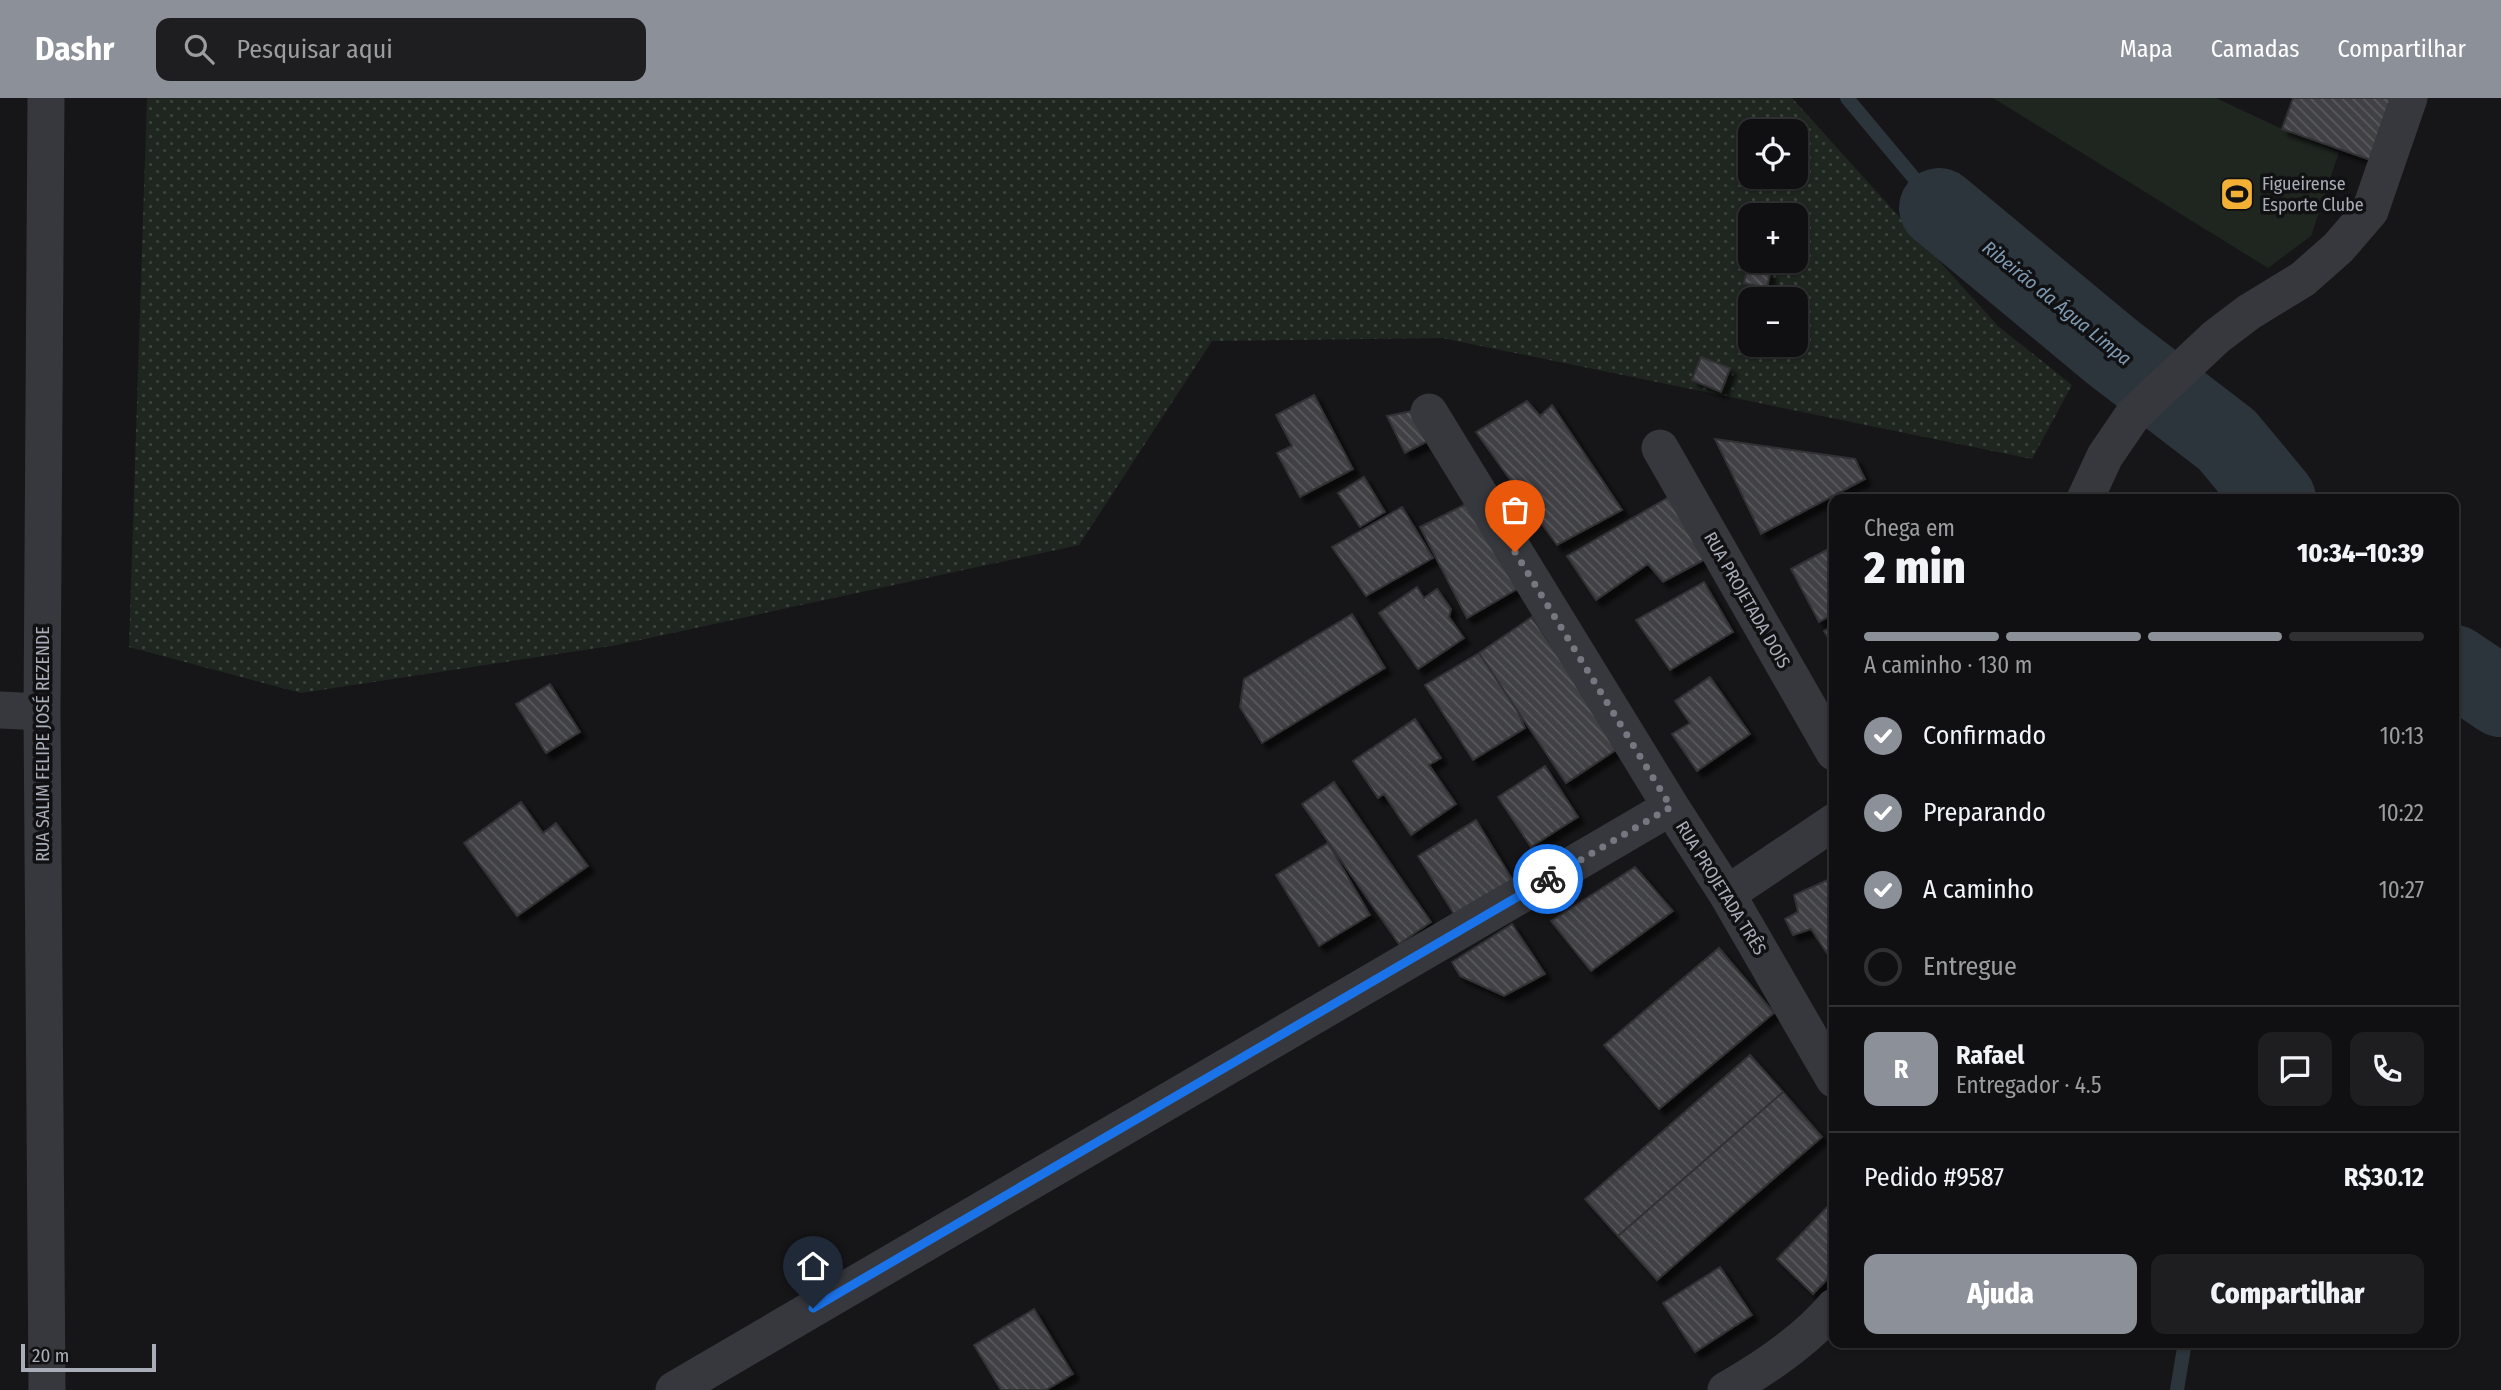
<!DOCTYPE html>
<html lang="pt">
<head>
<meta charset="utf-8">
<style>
  body { margin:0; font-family:"Fira Sans Condensed",sans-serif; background:#1e1e20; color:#f1f3f6; height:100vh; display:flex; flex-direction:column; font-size:26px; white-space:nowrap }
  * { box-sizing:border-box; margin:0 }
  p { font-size:23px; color:#9c9d9f }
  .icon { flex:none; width:38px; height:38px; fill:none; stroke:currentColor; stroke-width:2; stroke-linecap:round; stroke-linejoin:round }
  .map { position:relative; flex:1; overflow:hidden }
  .details { position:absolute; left:1829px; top:396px; width:630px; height:854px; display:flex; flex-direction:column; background:#101012; border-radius:14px; box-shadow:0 2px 5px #0004,0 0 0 2px #303032 }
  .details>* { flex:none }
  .fabs { position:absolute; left:1738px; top:21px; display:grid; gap:14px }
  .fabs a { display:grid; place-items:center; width:70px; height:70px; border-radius:14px; background:#101012; box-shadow:0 2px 5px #0004,0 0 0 2px #303032; font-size:35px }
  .scale { position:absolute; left:21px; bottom:18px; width:135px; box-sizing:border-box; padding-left:7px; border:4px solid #a8adb8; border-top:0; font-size:19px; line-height:24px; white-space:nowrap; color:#a8adb8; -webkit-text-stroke:5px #111113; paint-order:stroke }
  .pin { position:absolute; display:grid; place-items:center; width:60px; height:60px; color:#fff; margin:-72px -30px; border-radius:50% 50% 50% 0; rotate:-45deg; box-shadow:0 0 7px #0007 }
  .pin .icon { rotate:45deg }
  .courier { position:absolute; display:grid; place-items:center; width:70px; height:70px; margin:-35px; border:5px solid #1a73e8; border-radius:50%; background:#fff; color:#222; box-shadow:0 2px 9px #0007 }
  .overview em { font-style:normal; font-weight:800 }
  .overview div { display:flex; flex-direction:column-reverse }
  .overview { display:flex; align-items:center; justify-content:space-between; height:119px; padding:0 35px }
  h1 { font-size:46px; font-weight:800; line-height:52px }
  .bar { display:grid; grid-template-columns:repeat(4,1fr); gap:10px 7px; align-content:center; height:84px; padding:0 35px }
  .bar i { height:9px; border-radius:5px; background:#303032 }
  .bar .on { background:#8c9099 }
  .bar p { grid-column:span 4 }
  .line { display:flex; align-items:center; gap:18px; padding:0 35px; border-top:2px solid #303032 }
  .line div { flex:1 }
  .round { display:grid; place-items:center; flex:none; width:74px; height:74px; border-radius:14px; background:#1e1e20 }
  ol { padding:0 35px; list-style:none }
  li { display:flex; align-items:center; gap:21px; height:77px }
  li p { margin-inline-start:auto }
  li .icon { padding:7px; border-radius:50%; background:#8c9099; color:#fff; stroke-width:4 }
  li:last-child { color:#9c9d9f }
  li i { width:38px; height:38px; border:4px solid #303032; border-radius:50% }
  .cta { display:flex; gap:14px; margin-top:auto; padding:14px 35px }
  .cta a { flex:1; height:80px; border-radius:14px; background:#8c9099; color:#fff; font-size:28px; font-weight:800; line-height:80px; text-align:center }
  .cta a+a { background:#1e1e20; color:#f1f3f6 }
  header { display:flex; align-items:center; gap:42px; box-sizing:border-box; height:98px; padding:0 35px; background:#8c9099; color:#fff }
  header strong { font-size:33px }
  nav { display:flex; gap:38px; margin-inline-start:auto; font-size:24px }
  .search { width:490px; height:63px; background:#1e1e20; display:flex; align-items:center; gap:18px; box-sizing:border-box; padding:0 24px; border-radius:14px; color:#9c9d9f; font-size:26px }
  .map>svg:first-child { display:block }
</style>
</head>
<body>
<header>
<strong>Dashr</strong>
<div class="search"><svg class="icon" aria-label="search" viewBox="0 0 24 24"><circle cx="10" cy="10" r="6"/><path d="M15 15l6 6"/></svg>Pesquisar aqui</div>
<nav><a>Mapa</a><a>Camadas</a><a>Compartilhar</a></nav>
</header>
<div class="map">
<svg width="2501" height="1292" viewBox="0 0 2501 1292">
  <defs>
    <pattern id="grass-dots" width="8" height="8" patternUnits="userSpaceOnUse" patternTransform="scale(1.75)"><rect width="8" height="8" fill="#1e261f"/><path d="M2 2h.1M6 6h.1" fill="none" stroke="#3c433d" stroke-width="1.8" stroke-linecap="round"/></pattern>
    <pattern id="building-back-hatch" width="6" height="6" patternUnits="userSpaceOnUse" patternTransform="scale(1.75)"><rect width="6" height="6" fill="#404145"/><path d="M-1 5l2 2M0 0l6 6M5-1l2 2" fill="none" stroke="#595a5e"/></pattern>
    <filter id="shadow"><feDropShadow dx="6" dy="6" stdDeviation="2" flood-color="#0009"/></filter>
  </defs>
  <rect width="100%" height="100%" fill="#161618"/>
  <path fill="url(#grass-dots)" fill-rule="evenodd" d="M147,0H1792L1998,228L2072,287L2032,361L1442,240L1212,243L1079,447L617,547L301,595L129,549ZM1750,33H1796V79H1750ZM1750,117H1796V163H1750ZM1750,201H1796V247H1750Z"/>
  <path fill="#1e261f" d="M1993,0H2216L2282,31L2339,54L2311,138L2268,170Z"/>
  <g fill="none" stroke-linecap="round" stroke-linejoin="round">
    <path stroke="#2c353c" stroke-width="14" d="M1847,0L1939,110
      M2177,1292L2185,1244"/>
    <path stroke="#2c353c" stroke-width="80" d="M1939,110L2111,253L2227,342L2276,401
      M2454,567L2501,599"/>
  </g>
  <path fill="url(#building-back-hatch)" stroke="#303034" stroke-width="2" filter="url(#shadow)" d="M2293,0H2399L2376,64L2282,31Z
    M1748,168L1770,174L1767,190L1744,185Z
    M1701,259L1730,270L1721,294L1692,282Z
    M1314,297L1353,371L1300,399L1277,355L1292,348L1276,317Z
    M1527,303L1540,318L1552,307L1622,412L1557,447L1476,334Z
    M1413,313L1428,343L1405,355L1387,318Z
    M1715,341L1855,361L1865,381L1761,436Z
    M1364,379L1385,414L1360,429L1338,395Z
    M1674,396L1711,458L1663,484L1648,466L1596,502L1567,458Z
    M1470,404L1519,490L1467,520L1420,429Z
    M1402,409L1433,460L1366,498L1332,449Z
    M1834,448V516L1819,524L1791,471Z
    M1704,484L1733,534L1670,572L1636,522Z
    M1417,489L1424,500L1437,491L1451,511L1449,519L1464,540L1418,571L1379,515Z
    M1352,516L1385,570L1262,645L1240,609L1244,581Z
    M1532,519L1619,650L1566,685L1479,555Z
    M1834,528V550L1824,533Z
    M1479,555L1518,614L1525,630L1473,662L1425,587Z
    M1710,579L1750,636L1697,673L1672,636L1690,625L1675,603Z
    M550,586L580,634L546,655L516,606Z
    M1415,621L1441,660L1429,667L1456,706L1411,737L1384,696L1378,700L1353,663Z
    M1545,668L1578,719L1531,749L1498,699Z
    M1334,684L1431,824L1399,846L1302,706Z
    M521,704L543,735L556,725L588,768L517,818L464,745Z
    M1476,722L1515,786L1457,821L1418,758Z
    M1328,745L1370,817L1319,848L1276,777Z
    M1635,769L1673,813L1591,873L1551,823Z
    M1834,779V866L1811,831L1793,837L1785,821L1798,814L1794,797Z
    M1512,826L1545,876L1504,898L1460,878L1452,864Z
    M1719,850L1774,915L1659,1011L1604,947Z
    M1750,957L1783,994L1618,1138L1585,1101Z
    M1783,994L1822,1039L1657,1182L1618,1138Z
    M1834,1102V1174L1813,1196L1777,1161Z
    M1720,1169L1752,1217L1695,1254L1663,1205Z
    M1034,1211L1073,1276L1046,1292H1001L974,1247Z"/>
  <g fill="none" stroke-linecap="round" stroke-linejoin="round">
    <path stroke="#37383d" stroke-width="37" d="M46,0L42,614L47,1292
      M1429,314L1671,709L1727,796L1834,981
      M1660,350L1834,654
      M2085,401L2105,358L2133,317L2216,239L2249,214L2303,181L2338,150L2370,113L2409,0
      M0,612L42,614
      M1727,796L1834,724
      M674,1292L1671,709
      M1726,1292C1765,1270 1805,1243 1834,1209"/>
  </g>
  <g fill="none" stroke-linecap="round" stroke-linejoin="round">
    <path stroke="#757880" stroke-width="7" stroke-dasharray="0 12.6" d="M1515,454L1671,709L1548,781"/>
    <path stroke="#1a73e8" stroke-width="9" d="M813,1210L1548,781"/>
  </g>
  <defs>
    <g id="stadium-square" transform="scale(1.75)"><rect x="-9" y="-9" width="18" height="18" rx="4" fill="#f2b134" stroke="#111113"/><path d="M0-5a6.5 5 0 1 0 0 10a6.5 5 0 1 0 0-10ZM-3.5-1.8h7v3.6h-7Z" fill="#111"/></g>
  </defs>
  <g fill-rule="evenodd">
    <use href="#stadium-square" x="2237" y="96"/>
  </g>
  <g text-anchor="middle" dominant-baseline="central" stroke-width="7" stroke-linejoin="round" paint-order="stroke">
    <g font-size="18" fill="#a8adb8" stroke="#111113" text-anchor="start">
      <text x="2262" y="86">Figueirense<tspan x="2262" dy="21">Esporte Clube</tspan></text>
    </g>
    <g font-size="18" fill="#a8adb8" stroke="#111113">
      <text transform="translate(1747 502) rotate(60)">RUA PROJETADA DOIS</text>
      <text transform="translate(43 646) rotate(-90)">RUA SALIM FELIPE JOSÉ REZENDE</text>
      <text transform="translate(1721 790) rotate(58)">RUA PROJETADA TRÊS</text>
    </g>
    <g font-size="19" font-style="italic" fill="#7f9bb3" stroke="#111113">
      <text transform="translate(2057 205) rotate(39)">Ribeirão da Água Limpa</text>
    </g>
  </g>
</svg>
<div class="fabs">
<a><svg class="icon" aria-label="locate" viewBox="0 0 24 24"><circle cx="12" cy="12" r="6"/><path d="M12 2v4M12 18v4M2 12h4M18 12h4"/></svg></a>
<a>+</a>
<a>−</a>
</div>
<div class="scale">20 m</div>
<div class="pin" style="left:1515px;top:454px;background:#ea580c"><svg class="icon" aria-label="bag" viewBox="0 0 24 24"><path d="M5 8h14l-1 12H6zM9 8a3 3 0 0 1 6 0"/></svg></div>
<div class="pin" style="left:813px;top:1210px;background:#1f2937"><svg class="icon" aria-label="home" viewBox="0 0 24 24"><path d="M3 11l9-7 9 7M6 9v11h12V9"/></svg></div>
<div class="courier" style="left:1548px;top:781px"><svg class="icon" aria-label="bike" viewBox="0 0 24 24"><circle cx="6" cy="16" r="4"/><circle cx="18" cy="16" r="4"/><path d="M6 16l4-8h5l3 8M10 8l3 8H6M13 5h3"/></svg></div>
<section class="details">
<div class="overview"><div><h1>2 min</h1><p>Chega em</p></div><em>10:34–10:39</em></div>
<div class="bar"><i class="on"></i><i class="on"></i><i class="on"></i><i></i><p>A caminho · 130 m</p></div>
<ol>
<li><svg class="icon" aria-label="check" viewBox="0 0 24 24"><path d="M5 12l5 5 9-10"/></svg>Confirmado<p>10:13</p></li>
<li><svg class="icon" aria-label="check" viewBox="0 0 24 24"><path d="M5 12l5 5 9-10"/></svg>Preparando<p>10:22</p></li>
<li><svg class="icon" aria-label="check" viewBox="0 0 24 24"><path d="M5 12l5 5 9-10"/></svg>A caminho<p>10:27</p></li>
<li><i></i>Entregue</li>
</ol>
<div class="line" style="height:126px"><b class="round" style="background:#8c9099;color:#fff">R</b><div><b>Rafael</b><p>Entregador · 4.5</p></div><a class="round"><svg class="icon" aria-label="chat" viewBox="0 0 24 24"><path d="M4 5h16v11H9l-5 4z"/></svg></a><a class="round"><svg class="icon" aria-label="phone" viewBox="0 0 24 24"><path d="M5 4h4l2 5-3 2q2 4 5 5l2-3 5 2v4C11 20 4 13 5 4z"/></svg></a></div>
<div class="line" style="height:91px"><div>Pedido #9587</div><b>R$30.12</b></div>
<div class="cta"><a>Ajuda</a><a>Compartilhar</a></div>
</section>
</div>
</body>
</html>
